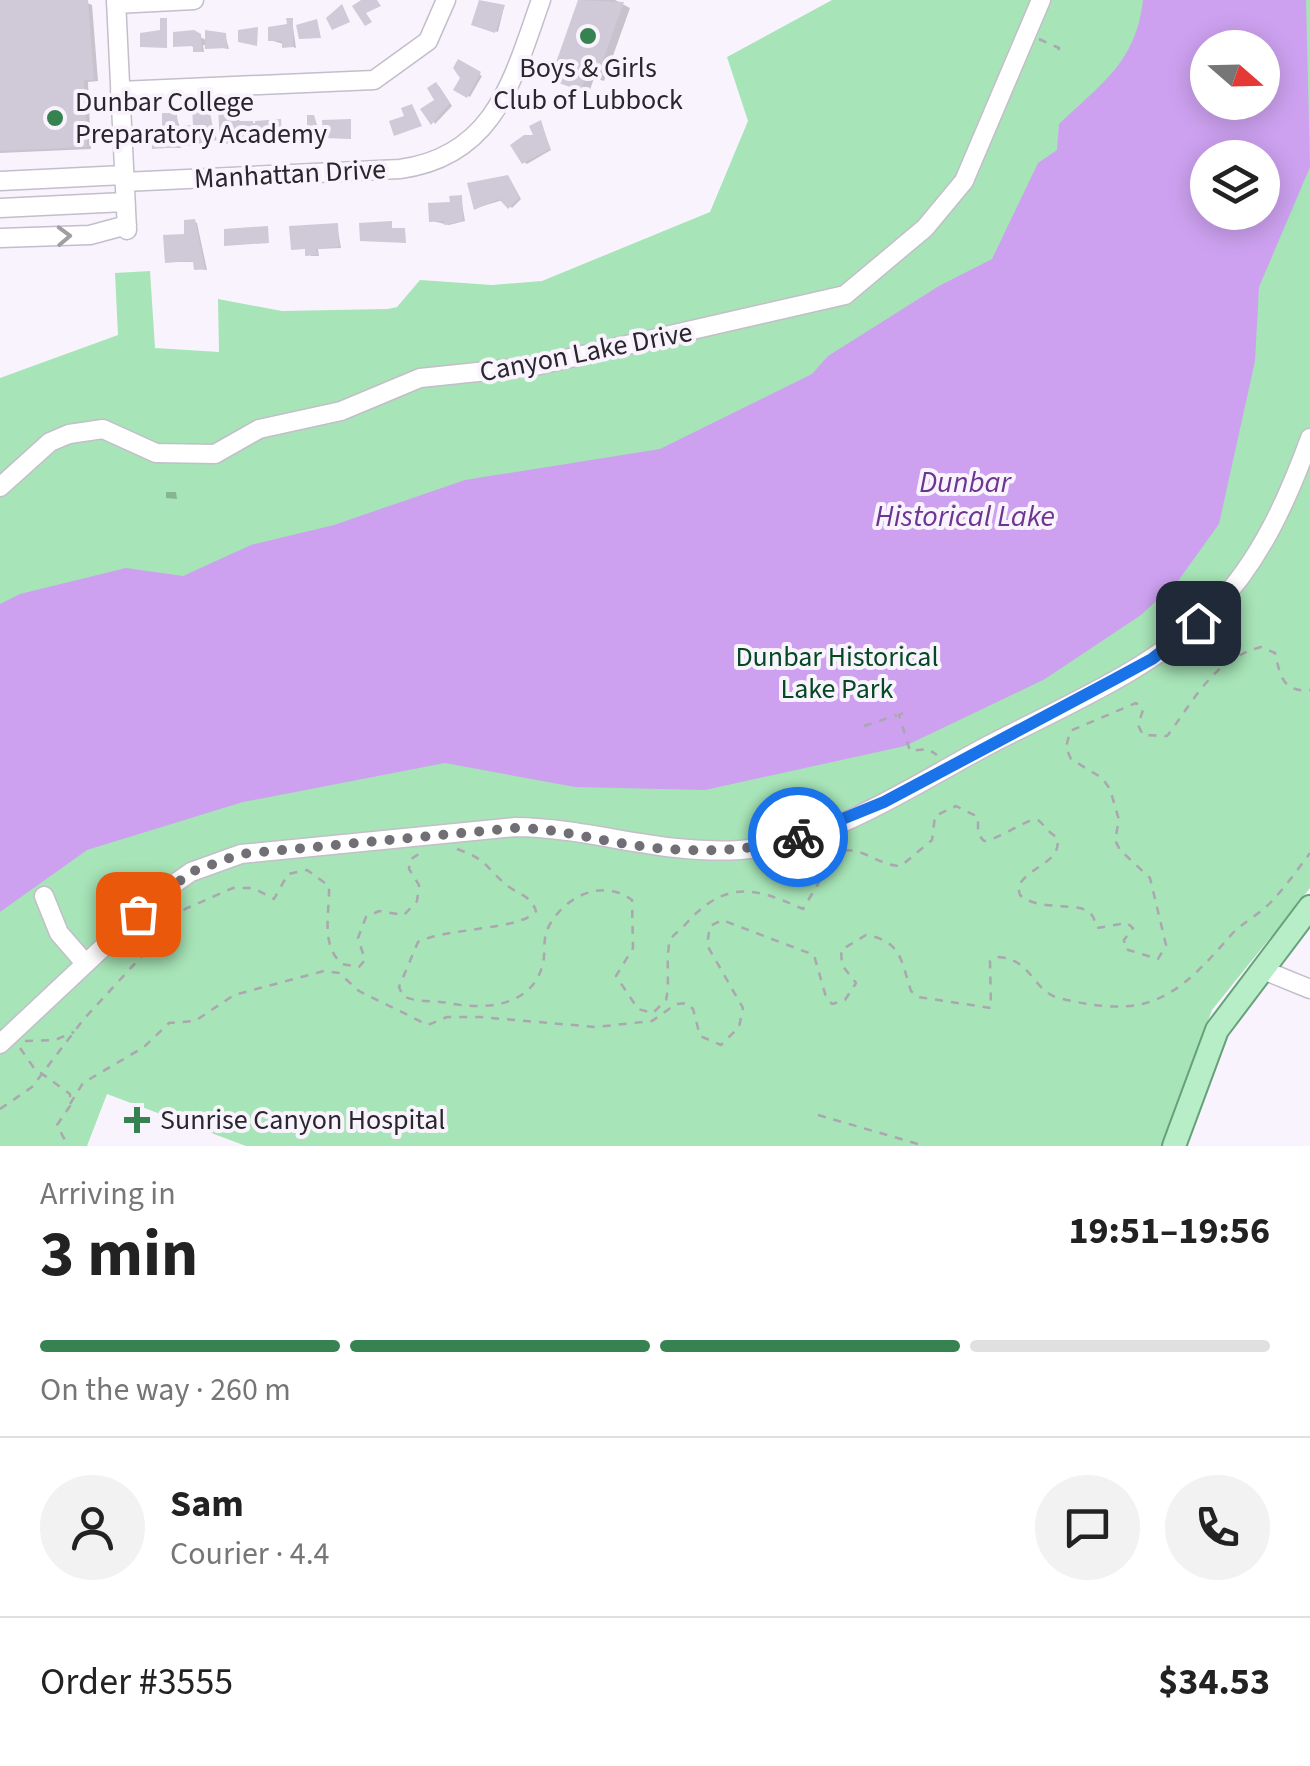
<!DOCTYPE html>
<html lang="en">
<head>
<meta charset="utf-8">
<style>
  body { margin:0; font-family:"Source Sans 3",sans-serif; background:#f2f2f2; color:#222; height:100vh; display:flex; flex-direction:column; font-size:38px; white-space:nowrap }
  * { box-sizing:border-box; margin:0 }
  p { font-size:32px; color:#767676 }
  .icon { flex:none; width:55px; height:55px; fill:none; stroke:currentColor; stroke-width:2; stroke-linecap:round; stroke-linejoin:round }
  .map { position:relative; height:1146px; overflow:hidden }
  .drawer { display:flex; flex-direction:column; background:#fff; flex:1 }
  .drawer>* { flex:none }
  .needle { width:65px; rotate:110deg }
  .fabs { position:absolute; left:1190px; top:30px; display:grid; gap:20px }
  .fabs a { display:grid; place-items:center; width:90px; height:90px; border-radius:50%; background:#fff; box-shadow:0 5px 25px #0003; font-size:50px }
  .pin { position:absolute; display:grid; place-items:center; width:85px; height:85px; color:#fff; margin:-42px; border-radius:20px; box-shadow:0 5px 15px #0006 }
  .courier { position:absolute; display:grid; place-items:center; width:100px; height:100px; margin:-50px; border:8px solid #1a73e8; border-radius:50%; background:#fff; color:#222; box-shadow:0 2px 12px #0007 }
  .overview em { font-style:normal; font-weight:700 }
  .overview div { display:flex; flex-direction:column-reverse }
  .overview { display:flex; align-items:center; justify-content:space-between; height:170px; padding:0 40px }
  h1 { font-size:65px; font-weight:700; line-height:75px }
  .bar { display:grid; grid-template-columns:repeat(4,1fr); gap:15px 10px; align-content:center; height:120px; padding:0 40px }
  .bar i { height:12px; border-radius:8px; background:#e0e0e0 }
  .bar .active { background:#378251 }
  .bar p { grid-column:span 4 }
  .line { display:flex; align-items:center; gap:25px; padding:0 40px; border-top:2px solid #e0e0e0 }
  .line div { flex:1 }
  .round { display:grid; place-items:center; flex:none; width:105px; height:105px; border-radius:52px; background:#f2f2f2 }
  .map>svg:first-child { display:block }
</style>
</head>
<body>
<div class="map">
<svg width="1310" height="1146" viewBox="0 0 1310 1146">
  <rect width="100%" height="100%" fill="#f9f3fe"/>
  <path fill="#a7e4b7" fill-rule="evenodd" d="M832,0H1310V888L1212,1010L1162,1146H246L107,1094L87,1146H0V378L118,335L115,273L150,271L155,348L219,352L218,299L282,311L388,309L397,307L420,280L492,285L542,281L710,212L748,121L727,57ZM1208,48H1262V102H1208ZM1208,158H1262V212H1208Z"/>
  <path fill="#cda1f0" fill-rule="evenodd" d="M1143,0H1306L1310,167L1259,287L1255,361L1219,524L1178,581L1141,615L1045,679L905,746L705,790L575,787L445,763L243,802L87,850L0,912V604L20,594L126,568L183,576L251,545L334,525L465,480L660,449L812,374L828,356L939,286L992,259L1038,163L1057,150L1059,124C1102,83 1136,62 1143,0ZM1208,48H1262V102H1208ZM1208,158H1262V212H1208Z"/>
  <path fill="#0003" d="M0,0H80L92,5L98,81L88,82L91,149L0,153Z
    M581,0H615L630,8L604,81L594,78L589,93L566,85L556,69Z
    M504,7L498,32L476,25Z
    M292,20L296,48L270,40L289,26Z
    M225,35L229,49L203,45L204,52H197L192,46L176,45L200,37L208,41Z
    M459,62L482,76L470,97L457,89L463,77Z
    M439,86L452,106L435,124L433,120Z
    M237,108L240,124L280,122L284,137L222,143Z
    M208,110L217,140L188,146L181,142V148L154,147L176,115L180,128L195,127Z
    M541,123L551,150L527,164L524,162Z
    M507,177L521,199L512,208L503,200L476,208Z
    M461,198L465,221L449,225L432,221Z
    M194,222L197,223L207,270L196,269V262H168Z
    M337,225L341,248L318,249L319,256H311L308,249L293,248Z
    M166,492H176L177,499L166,498Z"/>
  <path fill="#d0c9d7" d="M0,0H88L94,80H84L87,147L0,151Z
    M361,0H377L381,6L366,13L372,22L365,26L352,6Z
    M479,0L505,5L495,33L471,25Z
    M578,0L624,2L596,79L586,76L581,91L556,82L559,73L553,71Z
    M342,4L350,22L332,30L326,18Z
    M160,18H167V48L140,47V33L160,30Z
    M286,18H293V47L282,48V41H268V27L287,24Z
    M317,19L321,38L299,39L296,25Z
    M258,27L257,46L238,42V30Z
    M194,30L201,34L202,52H193V46L173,47V32Z
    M205,30L226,33L227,48L205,49Z
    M458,59L481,72L467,98L453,90L460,78L453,68Z
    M436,82L450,103L431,125L420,109L434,100L427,88Z
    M412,104L422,126L394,136L389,121L404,116L401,108Z
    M237,105L238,121H253L254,139L220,145L218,106Z
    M209,107L215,139L183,146L182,126L193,125L192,108Z
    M162,113H177L179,147L152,149L151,129H162Z
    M307,115H314L321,138H314L315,142H291L290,127L307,126Z
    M281,119L282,137L256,142L255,121Z
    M351,119V139L323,138L322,120Z
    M541,120L550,149L522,164L510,145L524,135H533L529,126Z
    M508,175L520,197L508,209L499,199L474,210L467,183Z
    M462,195L463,221L444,225V221L429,222L428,203L450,202L449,196Z
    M195,219L205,269L194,270L193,261L165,263L163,235L184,234V220Z
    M392,221V228H405L406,243L360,241L359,223Z
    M338,223L339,247L316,249L317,255L305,256V249L291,250L289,226Z
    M268,226L269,243L224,246V229Z"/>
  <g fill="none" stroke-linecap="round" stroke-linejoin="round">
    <g stroke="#c4bdca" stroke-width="21">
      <path id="minor" d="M116,0L127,230
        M116,4L194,0
        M120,91L374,80L428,41L446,0
        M0,181L124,175
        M124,182L400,169C496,156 513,78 541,0
        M0,208L125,202
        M0,238L90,235L127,225
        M0,487L50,442L69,434L103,429L156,453L215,454L259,429L341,411L420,378L535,366L845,295L925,228L964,181L1041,0
        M44,896L59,933L85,963
        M1261,969L1310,989
        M0,1044L161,893L191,872L241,854L515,827C592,828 661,855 740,850C831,843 911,786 989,745C1066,705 1152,670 1214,608C1260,562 1288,498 1310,438"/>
    </g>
    <g stroke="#66a179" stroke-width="26">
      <path id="major" d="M1174,1146L1217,1030L1310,907"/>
    </g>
    <path stroke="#aba6af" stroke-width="2.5" stroke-dasharray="8 8" stroke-linecap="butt" d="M1039,39L1059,48L1056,56
      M903,713L899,715L910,751L928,749L937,755
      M864,726L897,715
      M457,849C487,860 483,864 504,883C516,894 530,894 536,911C523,930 444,928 418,942L399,987L403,996C417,1003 433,1000 448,1003C483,1010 533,1008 543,963C546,950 542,938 549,926C565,896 603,878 632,900L633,948L616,976L638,1009L653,1013L666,1000C670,982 666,963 669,945C671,934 678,933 683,927C724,880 752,886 803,909L837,852C861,844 877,866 901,866L932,840L935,816L956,806L978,817V834L984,841C999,840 1030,816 1038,820C1045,825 1048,833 1057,837C1063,863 1029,865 1018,887L1020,895C1037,912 1082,901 1091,914C1095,918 1095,924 1097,928L1127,923L1133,928L1124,940L1125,949L1158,959L1166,945L1150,878L1120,850L1115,840L1119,820L1110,789L1102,778L1071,759L1066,748L1070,731L1136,703L1143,710L1138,725L1143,735L1167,736C1194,701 1212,660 1261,647L1275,653C1280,674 1282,693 1310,690
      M25,1041L55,1040L74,1032
      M20,1048L34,1068L70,1094V1106L57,1125L68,1146
      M70,1104L83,1083L144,1047L169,1023L195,1021L234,995L324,971L339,973L359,991L428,1025L447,1017H480L596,1027L652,1021L676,1004L687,1003L693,1009L700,1036L721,1045L739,1027L743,1008L707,945L710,926L722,920L814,955L826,997L832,1004L845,1000L856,983L842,965L841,950L866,935C902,941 901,961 911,991L918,997L991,1008L990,961L999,957C1033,960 1033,992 1059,998C1147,1020 1175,1000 1231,935C1243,922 1260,914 1272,901C1286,886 1298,869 1310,853
      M0,1109L32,1087L83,1020L185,909L233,888H253L274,899L288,874L307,870L329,886C330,912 320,945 342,964L359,967L365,960L358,938L366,917L379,911L404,915L417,901L419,885L409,869L410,860L420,853
      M818,1115L925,1146"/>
    <use href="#minor" stroke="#fff" stroke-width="18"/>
    <use href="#major" stroke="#b7eec7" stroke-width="22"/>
  </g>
  <defs><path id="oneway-chevron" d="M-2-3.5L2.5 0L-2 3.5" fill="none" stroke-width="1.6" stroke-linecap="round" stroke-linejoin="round" transform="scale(2.5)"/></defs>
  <use stroke="#9f9ea0" href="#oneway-chevron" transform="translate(64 236) rotate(-2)"/>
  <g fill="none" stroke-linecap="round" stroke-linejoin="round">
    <path stroke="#726e76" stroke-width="10" stroke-dasharray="0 18" d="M138,914L191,872L241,854L515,828C550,828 580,836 614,842C675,853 738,855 798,837"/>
    <path stroke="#1a73e8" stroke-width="12" d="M798,837L884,802L1115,679L1152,659L1198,623"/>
  </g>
  <g fill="#378251" stroke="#f9f3fe" stroke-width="4">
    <circle cx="588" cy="36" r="10"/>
    <circle cx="55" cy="118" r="10"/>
    <path d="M132 1105h10v10h10v10h-10v10h-10v-10h-10v-10h10z"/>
  </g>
  <g text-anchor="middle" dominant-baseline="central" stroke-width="8" stroke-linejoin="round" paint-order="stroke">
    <g font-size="28" fill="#29272c" stroke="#f9f3fe" text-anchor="start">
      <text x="588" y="68" text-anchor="middle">Boys &amp; Girls<tspan x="588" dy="32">Club of Lubbock</tspan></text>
      <text x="75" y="102">Dunbar College<tspan x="75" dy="32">Preparatory Academy</tspan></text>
      <text x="160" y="1120">Sunrise Canyon Hospital</text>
    </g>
    <g font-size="28" fill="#29272c" stroke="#f9f3fe">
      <text transform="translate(290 174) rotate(-3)">Manhattan Drive</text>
      <text transform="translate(586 352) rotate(-11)">Canyon Lake Drive</text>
    </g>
    <g font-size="28" fill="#044923" stroke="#f9f3fe">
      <text x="837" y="657">Dunbar Historical<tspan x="837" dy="32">Lake Park</tspan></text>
    </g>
    <g font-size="30" font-style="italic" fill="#6c3591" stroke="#f9f3fe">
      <text x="965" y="482">Dunbar<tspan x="965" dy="34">Historical Lake</tspan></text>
    </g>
  </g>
</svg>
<div class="fabs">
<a><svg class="needle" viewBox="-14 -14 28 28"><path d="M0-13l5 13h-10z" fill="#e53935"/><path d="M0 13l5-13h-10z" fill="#767676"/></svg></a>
<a><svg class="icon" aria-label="layers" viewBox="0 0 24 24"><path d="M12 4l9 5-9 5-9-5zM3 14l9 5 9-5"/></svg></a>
</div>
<div class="pin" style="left:138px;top:914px;background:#ea580c"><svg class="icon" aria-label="bag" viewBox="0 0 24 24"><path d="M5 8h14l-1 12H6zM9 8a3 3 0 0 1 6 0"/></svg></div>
<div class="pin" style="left:1198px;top:623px;background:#1f2937"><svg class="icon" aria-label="home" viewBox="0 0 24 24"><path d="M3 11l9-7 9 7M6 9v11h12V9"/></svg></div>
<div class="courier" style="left:798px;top:837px"><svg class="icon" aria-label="bike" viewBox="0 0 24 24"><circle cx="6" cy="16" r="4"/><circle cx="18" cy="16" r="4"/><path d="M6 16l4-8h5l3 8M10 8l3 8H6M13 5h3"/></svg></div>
</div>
<section class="drawer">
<div class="overview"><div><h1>3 min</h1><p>Arriving in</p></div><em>19:51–19:56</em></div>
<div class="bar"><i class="active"></i><i class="active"></i><i class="active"></i><i></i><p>On the way · 260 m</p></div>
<div class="line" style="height:180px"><a class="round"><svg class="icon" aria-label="person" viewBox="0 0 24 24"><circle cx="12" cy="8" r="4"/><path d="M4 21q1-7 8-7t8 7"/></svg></a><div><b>Sam</b><p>Courier · 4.4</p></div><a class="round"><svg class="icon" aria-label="chat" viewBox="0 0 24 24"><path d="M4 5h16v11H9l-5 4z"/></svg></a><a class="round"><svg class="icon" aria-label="phone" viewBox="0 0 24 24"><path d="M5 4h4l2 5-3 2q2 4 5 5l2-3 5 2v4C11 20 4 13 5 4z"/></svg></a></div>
<div class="line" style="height:130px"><div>Order #3555</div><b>$34.53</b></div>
</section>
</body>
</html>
